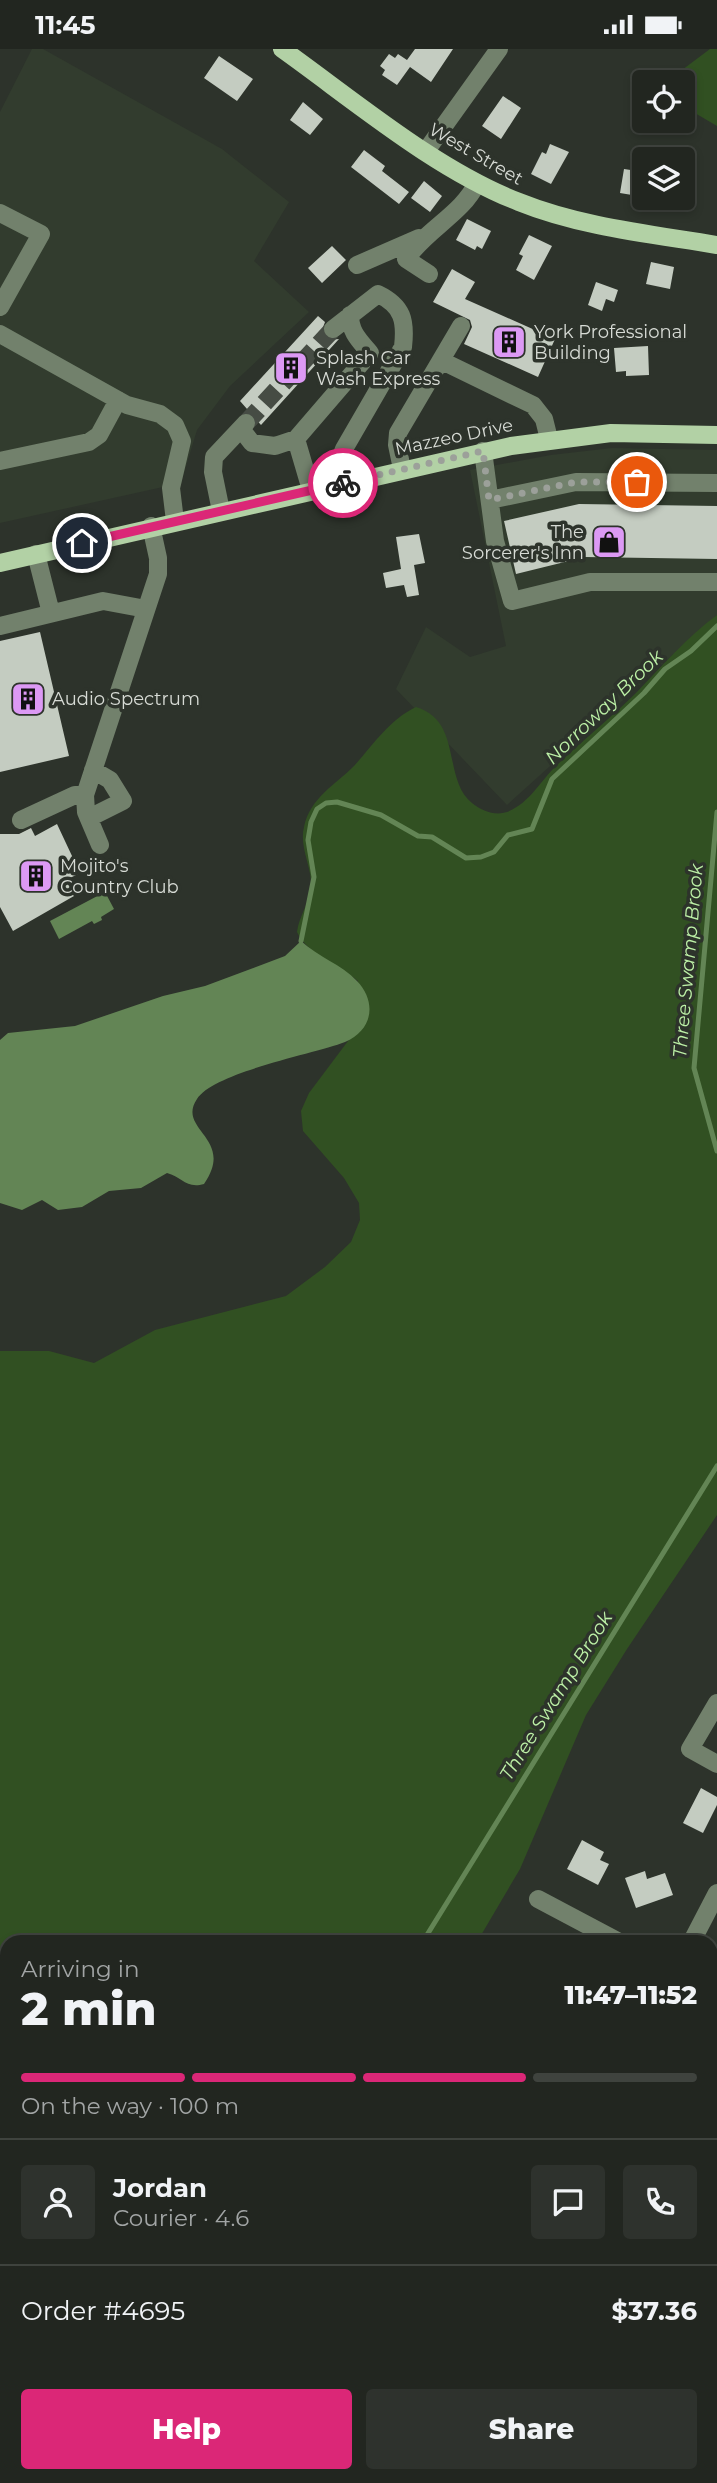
<!DOCTYPE html>
<html lang="en">
<head>
<meta charset="utf-8">
<style>
  body { margin:0; font-family:Montserrat,sans-serif; background:#2e322d; color:#f1f3f6; height:100vh; display:flex; flex-direction:column; font-size:26px; white-space:nowrap }
  * { box-sizing:border-box; margin:0 }
  p { font-size:23px; color:#a2a5a5 }
  .icon { flex:none; width:38px; height:38px; fill:none; stroke:currentColor; stroke-width:2; stroke-linecap:round; stroke-linejoin:round }
  .map { position:relative; flex:1; overflow:hidden }
  .sheet { position:absolute; left:0px; top:1886px; width:718px; height:548px; display:flex; flex-direction:column; background:#222620; border-radius:21px 21px 0 0; box-shadow:0 4px 10px #0003,0 0 0 2px #3f433e }
  .sheet>* { flex:none }
  .fabs { position:absolute; left:632px; top:21px; display:grid; gap:14px }
  .fabs a { display:grid; place-items:center; width:63px; height:63px; border-radius:7px; background:#222620; box-shadow:0 4px 10px #0003,0 0 0 2px #3f433e; font-size:35px }
  .pin { position:absolute; display:grid; place-items:center; width:60px; height:60px; color:#fff; margin:-30px; border:4px solid #fff; border-radius:50%; box-shadow:0 2px 7px #0007 }
  .courier { position:absolute; display:grid; place-items:center; width:70px; height:70px; margin:-35px; border:5px solid #db2777; border-radius:50%; background:#fff; color:#222; box-shadow:0 2px 9px #0007 }
  .headline em { font-style:normal; font-weight:800 }
  .headline div { display:flex; flex-direction:column-reverse }
  .headline { display:flex; align-items:center; justify-content:space-between; height:119px; padding:0 21px }
  h1 { font-size:46px; font-weight:800; line-height:52px }
  .bar { display:grid; grid-template-columns:repeat(4,1fr); gap:10px 7px; align-content:center; height:84px; padding:0 21px }
  .bar i { height:9px; border-radius:5px; background:#3f433e }
  .bar .on { background:#db2777 }
  .bar p { grid-column:span 4 }
  .line { display:flex; align-items:center; gap:18px; padding:0 21px; border-top:2px solid #3f433e }
  .line div { flex:1 }
  .round { display:grid; place-items:center; flex:none; width:74px; height:74px; border-radius:7px; background:#2e322d }
  .primary-button { display:flex; gap:14px; margin-top:auto; padding:14px 21px }
  .primary-button a { flex:1; height:80px; border-radius:7px; background:#db2777; color:#fff; font-size:28px; font-weight:800; line-height:80px; text-align:center }
  .primary-button a+a { background:#2e322d; color:#f1f3f6 }
  .status { display:flex; justify-content:space-between; align-items:center; height:49px; padding:0 35px; background:#222620; direction:ltr }
  .status svg { height:19px; fill:currentColor }
  .map>svg:first-child { display:block }
</style>
</head>
<body>
<div class="status"><b>11:45</b><svg viewBox="0 0 49 12"><path d="M0 12V9h3v3zM5 12V6h3v6zM10 12V3h3v9zM15 12V0h3v12zM26 1h20v11H26zM47 4h2v5h-2z"/></svg></div>
<div class="map">
<svg width="717" height="2434" viewBox="0 0 717 2434">
  <rect width="100%" height="100%" fill="#2d332b"/>
  <path fill="#323c2e" d="M32,0H43L222,100L289,153L254,212L309,263L230,337L197,381L181,434L0,474V63Z
    M612,399L717,401V566L507,756L396,640L426,578L470,608L506,597L470,421L551,406Z"/>
  <path fill="#315022" d="M710,0H717V77L683,57L682,33H666Z
    M717,566V1466L627,1600L586,1666L520,1820L477,1893L7,1894V2352L0,2351V1302H49L94,1314L155,1281L286,1247L325,1218L351,1193L360,1171L359,1154L344,1129L303,1082L301,1062L309,1044L348,992L359,981L358,932C339,916 308,906 297,883C299,867 310,853 311,837C312,818 299,798 304,778C310,749 335,736 354,717C374,695 389,671 416,658C463,672 442,730 472,754C482,762 495,767 507,763C530,754 540,732 557,716C583,691 611,669 636,644C662,617 687,588 717,566Z"/>
  <path fill="#638555" d="M105,843L114,860L101,868L102,871L94,875L92,872L59,890L50,872Z
    M301,892C318,908 341,915 357,932C377,953 373,981 345,993C314,1005 214,1023 197,1050C176,1081 236,1089 204,1135C186,1140 182,1128 167,1124L141,1139L109,1142L82,1158L58,1161L42,1151L22,1161L0,1154V991L8,984L75,977L163,947L205,937L285,907Z"/>
  <g fill="none" stroke-linecap="round" stroke-linejoin="round">
    <path stroke="#638555" stroke-width="5" d="M717,763L694,1019L717,1102
      M301,892L314,828L308,791L311,773L317,760L326,754L337,753L381,766L418,787L432,788L466,809L481,808L494,803L508,786L532,780L552,730L644,644L665,620L691,602L717,577
      M422,1894L717,1417
      M0,2233L7,2229"/>
  </g>
  <path fill="#c4ccc1" d="M415,0H453L431,33L410,18L397,36L382,26L385,21L380,17L389,5L395,9L398,5L407,11Z
    M219,7L253,30L237,52L204,29Z
    M503,47L521,59L501,90L482,77Z
    M303,53L323,70L310,86L290,71Z
    M550,95L569,103L551,135L531,125L542,103L546,105Z
    M364,101L385,117L382,122L409,143L399,155L351,118Z
    M624,120L644,123V148L620,144Z
    M424,132L442,147L430,163L411,149Z
    M467,170L491,182L482,200L477,197L475,201L456,191Z
    M529,186L552,197L534,231L516,221L523,207L519,205Z
    M332,197L346,211L322,234L308,219Z
    M651,213L674,218L670,240L646,235Z
    M452,220L475,233L465,250L555,290L538,328L464,295L472,278L470,271L433,253Z
    M596,233L618,241L614,253L606,250L602,262L588,256Z
    M318,267L325,273L322,281L325,287L329,291L339,290L261,376L240,352Z
    M648,297L649,326L626,327V322L616,323L614,299Z
    M579,455L717,457V510L585,508L516,525L504,472Z
    M419,485L425,514L414,516L419,546L407,548L404,536L386,539L383,524L401,520L396,488Z
    M40,583L69,707L0,723V592Z
    M57,775L80,824L66,831L74,847L13,882L0,858V785H19L31,779L35,787Z
    M701,1739L717,1748V1756L703,1784L683,1774Z
    M582,1791L604,1803L600,1811L609,1815L598,1836L567,1820Z
    M645,1822L647,1830L665,1824L673,1846L636,1859L625,1829Z"/>
  <g fill="none" stroke-linecap="round" stroke-linejoin="round">
    <path stroke="#464c44" stroke-width="18" stroke-dasharray="18 9" stroke-linecap="butt" d="M246,374L333,280"/>
    <path stroke="#72816c" stroke-width="18" d="M426,102L499,0
      M0,164L41,185L0,258
      M357,216L419,189
      M429,225L406,210C428,179 462,165 477,134
      M0,285L127,356L160,365L175,376L182,392L171,439L175,472
      M442,312L533,356L544,370L549,390
      M241,380L252,394L275,397L296,390L311,441
      M296,390L370,304C359,291 350,283 350,266
      M483,402L495,492L512,552L590,533H717
      M0,412L89,393L99,386L118,351
      M402,420L397,396L398,384L461,277
      M330,437L344,400L403,298C406,272 403,257 378,245L333,280
      M490,451L576,433L717,434
      M221,462L213,423L214,408L246,374
      M36,505L51,564
      M0,577L103,552L146,560
      M89,769L123,752L110,731L93,721
      M21,771L75,746H85
      M100,796L86,763L85,746L158,525V509L151,477
      M717,1654L690,1700L717,1715
      M538,1850L621,1894
      M691,1894L717,1844
      M710,2338L717,2325
      M410,2434L414,2427
      M661,2434L664,2427"/>
    <path stroke="#b2d1a5" stroke-width="18" d="M282,0C355,52 436,121 519,153C581,178 651,185 717,196
      M0,514L511,397L611,384L717,386"/>
  </g>
  <g fill="none" stroke-linecap="round" stroke-linejoin="round">
    <path stroke="#9ca09a" stroke-width="7" stroke-dasharray="0 12.6" d="M343,434L483,402L489,451L576,433H637"/>
    <path stroke="#db2777" stroke-width="9" d="M82,494L343,434"/>
  </g>
  <defs>
    <g id="building-square" transform="scale(1.75)"><rect x="-9" y="-9" width="18" height="18" rx="4" fill="#dc99f4" stroke="#2d332b"/><path d="M-4-6H4V6H1V3H-1V6H-4ZM-2.5-4.3h1.7v1.8h-1.7ZM.8-4.3h1.7v1.8H.8ZM-2.5-1h1.7V.8h-1.7ZM.8-1h1.7V.8H.8Z" fill="#111"/></g>
    <g id="shop-square" transform="scale(1.75)"><rect x="-9" y="-9" width="18" height="18" rx="4" fill="#dc99f4" stroke="#2d332b"/><path d="M-5-2.5h2.3a2.7 3.5 0 0 1 5.4 0H5L5.5 6h-11ZM-1.5-2.5h3a1.5 2.3 0 0 0-3 0Z" fill="#111"/></g>
  </defs>
  <g fill-rule="evenodd">
    <use href="#building-square" x="509" y="293"/>
    <use href="#building-square" x="291" y="319"/>
    <use href="#shop-square" x="609" y="493"/>
    <use href="#building-square" x="28" y="650"/>
    <use href="#building-square" x="36" y="827"/>
  </g>
  <g text-anchor="middle" dominant-baseline="central" stroke-width="7" stroke-linejoin="round" paint-order="stroke">
    <g font-size="18" fill="#d7dbd5" stroke="#2d332b">
      <text transform="translate(476 105) rotate(30)">West Street</text>
      <text transform="translate(454 388) rotate(-12)">Mazzeo Drive</text>
    </g>
    <g font-size="18" fill="#d7dbd5" stroke="#2d332b" text-anchor="start">
      <text x="534" y="283">York Professional<tspan x="534" dy="21">Building</tspan></text>
      <text x="316" y="309">Splash Car<tspan x="316" dy="21">Wash Express</tspan></text>
      <text x="584" y="483" text-anchor="end">The<tspan x="584" dy="21">Sorcerer's Inn</tspan></text>
      <text x="52" y="650">Audio Spectrum</text>
      <text x="60" y="817">Mojito's<tspan x="60" dy="21">Country Club</tspan></text>
    </g>
    <g font-size="19" font-style="italic" fill="#bdf1a7" stroke="#2d332b">
      <text transform="translate(604 658) rotate(-44)">Norroway Brook</text>
      <text transform="translate(688 912) rotate(-85)">Three Swamp Brook</text>
      <text transform="translate(556 1647) rotate(-58)">Three Swamp Brook</text>
    </g>
  </g>
</svg>
<div class="fabs">
<a><svg class="icon" aria-label="locate" viewBox="0 0 24 24"><circle cx="12" cy="12" r="6"/><path d="M12 2v4M12 18v4M2 12h4M18 12h4"/></svg></a>
<a><svg class="icon" aria-label="layers" viewBox="0 0 24 24"><path d="M12 4l9 5-9 5-9-5zM3 14l9 5 9-5"/></svg></a>
</div>
<div class="pin" style="left:637px;top:433px;background:#ea580c"><svg class="icon" aria-label="bag" viewBox="0 0 24 24"><path d="M5 8h14l-1 12H6zM9 8a3 3 0 0 1 6 0"/></svg></div>
<div class="pin" style="left:82px;top:494px;background:#1f2937"><svg class="icon" aria-label="home" viewBox="0 0 24 24"><path d="M3 11l9-7 9 7M6 9v11h12V9"/></svg></div>
<div class="courier" style="left:343px;top:434px"><svg class="icon" aria-label="bike" viewBox="0 0 24 24"><circle cx="6" cy="16" r="4"/><circle cx="18" cy="16" r="4"/><path d="M6 16l4-8h5l3 8M10 8l3 8H6M13 5h3"/></svg></div>
<section class="sheet">
<div class="headline"><div><h1>2 min</h1><p>Arriving in</p></div><em>11:47–11:52</em></div>
<div class="bar"><i class="on"></i><i class="on"></i><i class="on"></i><i></i><p>On the way · 100 m</p></div>
<div class="line" style="height:126px"><a class="round"><svg class="icon" aria-label="person" viewBox="0 0 24 24"><circle cx="12" cy="8" r="4"/><path d="M4 21q1-7 8-7t8 7"/></svg></a><div><b>Jordan</b><p>Courier · 4.6</p></div><a class="round"><svg class="icon" aria-label="chat" viewBox="0 0 24 24"><path d="M4 5h16v11H9l-5 4z"/></svg></a><a class="round"><svg class="icon" aria-label="phone" viewBox="0 0 24 24"><path d="M5 4h4l2 5-3 2q2 4 5 5l2-3 5 2v4C11 20 4 13 5 4z"/></svg></a></div>
<div class="line" style="height:91px"><div>Order #4695</div><b>$37.36</b></div>
<div class="primary-button"><a>Help</a><a>Share</a></div>
</section>
</div>
</body>
</html>
